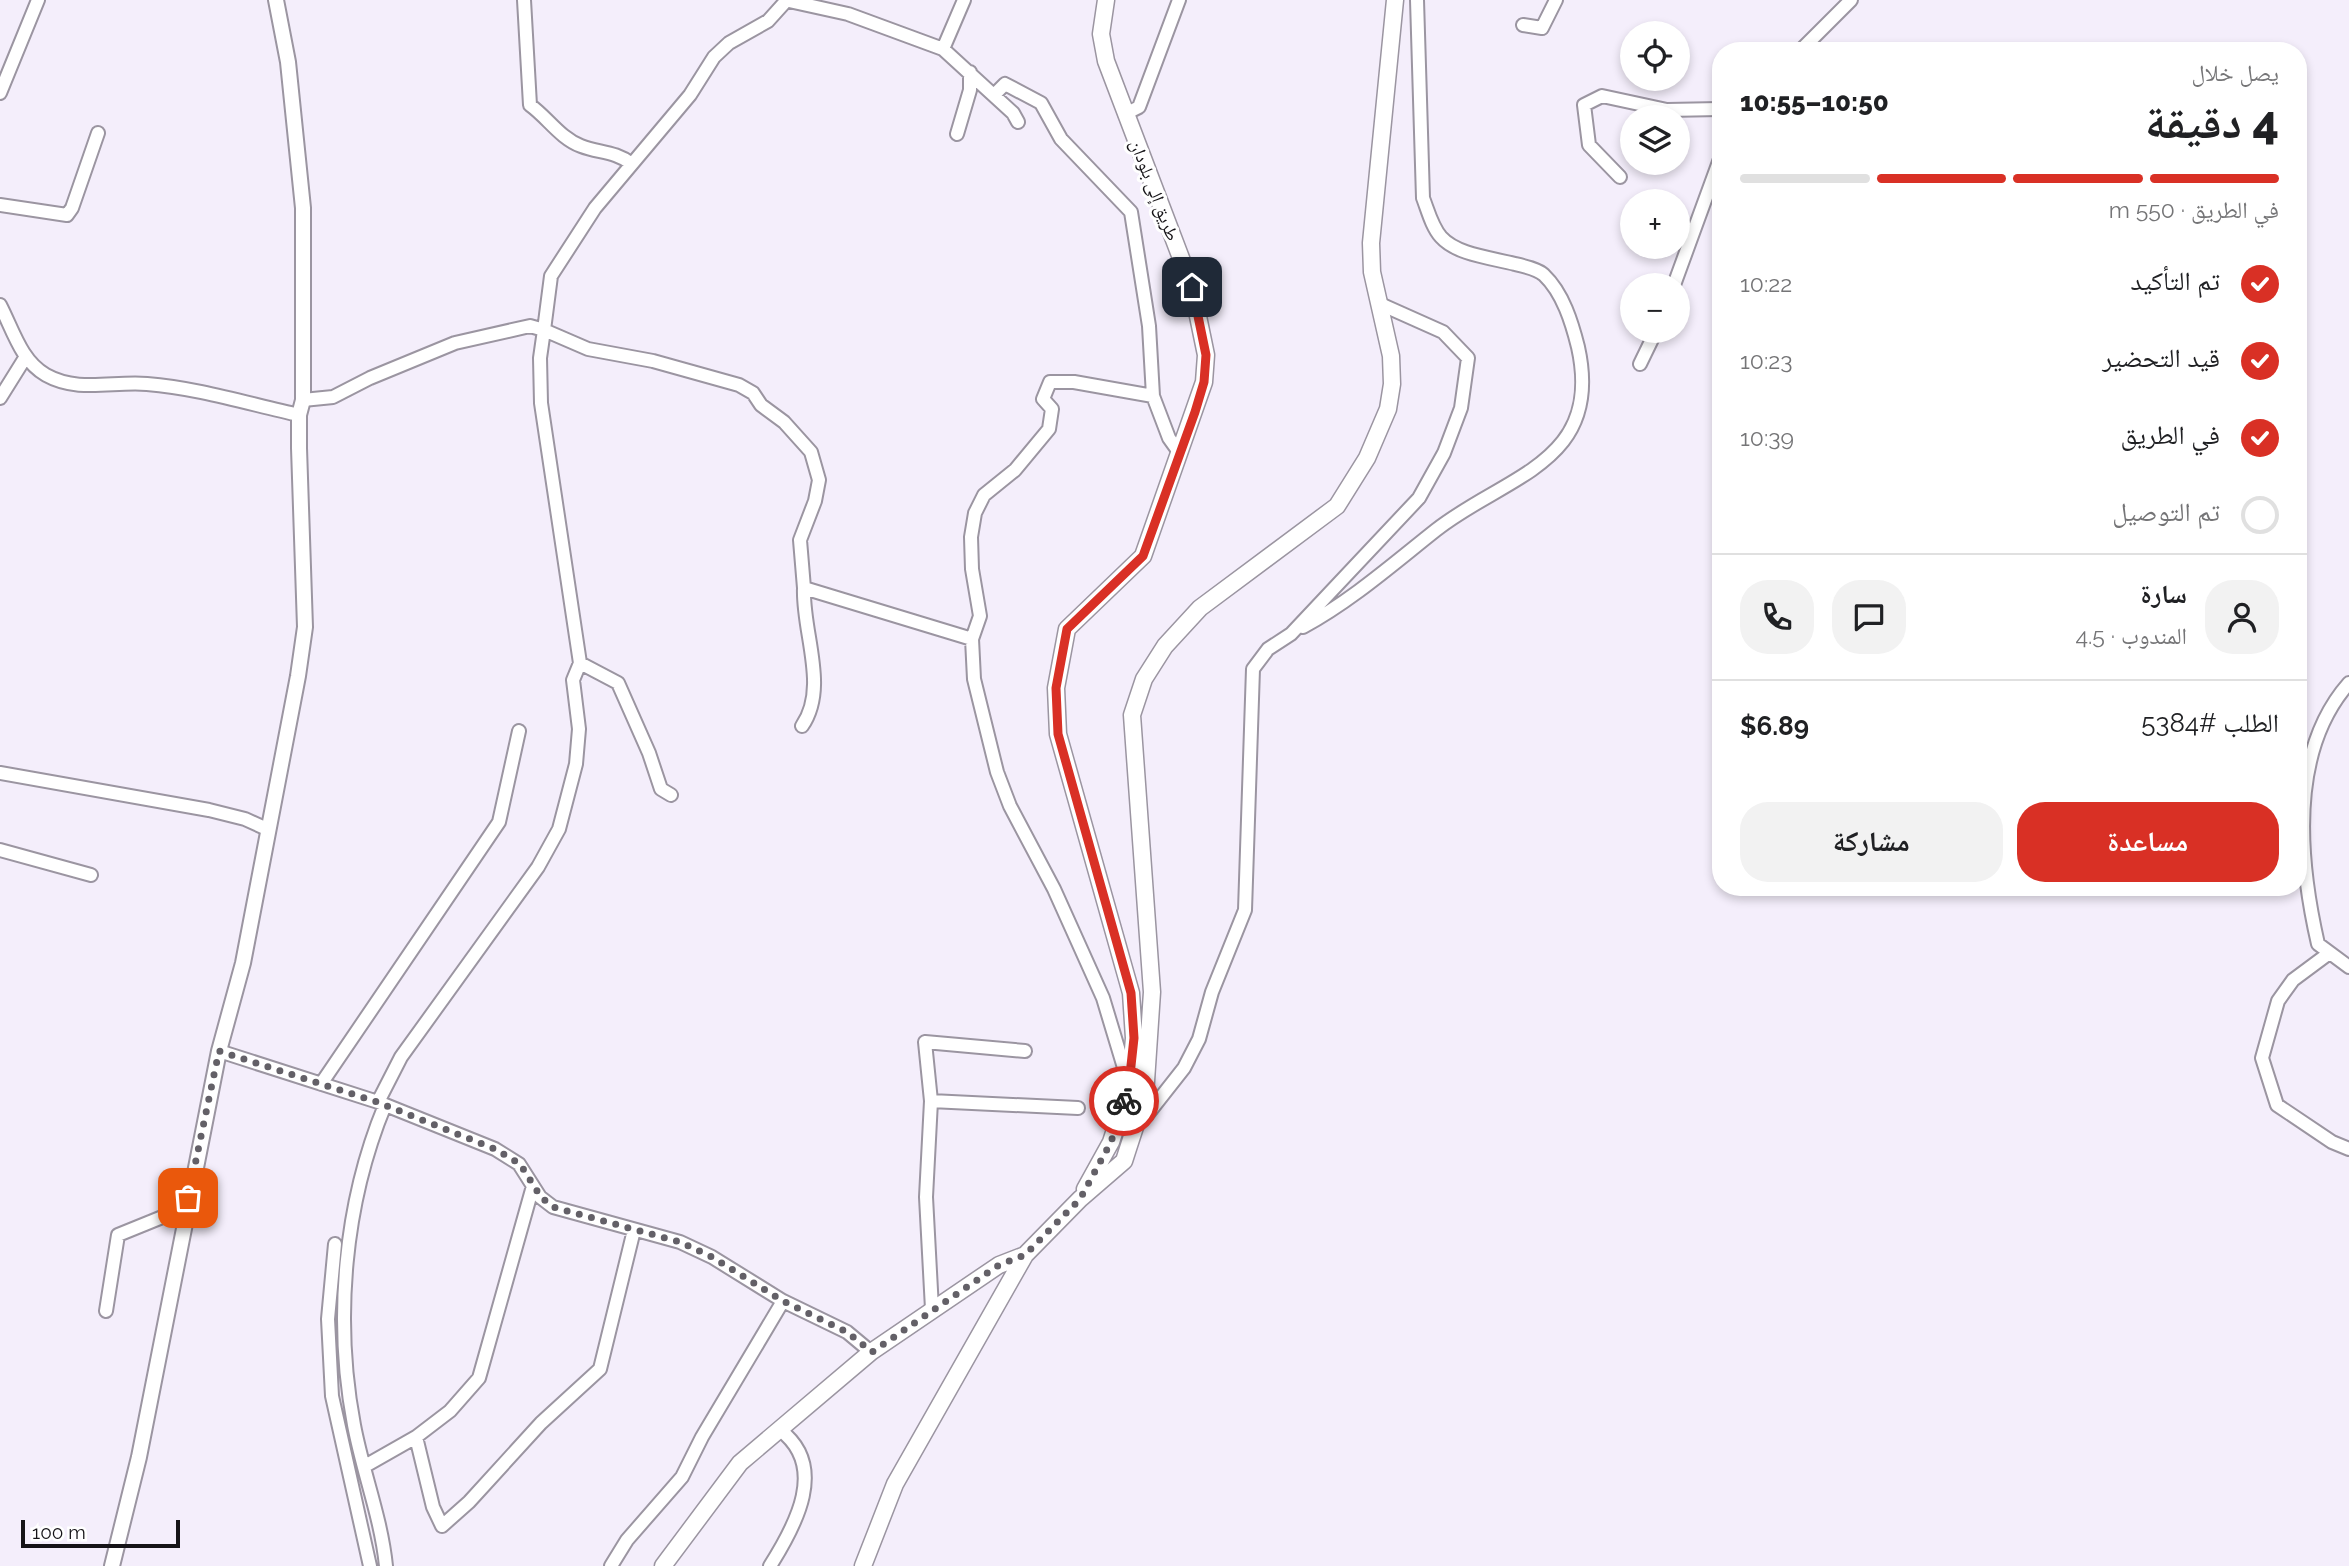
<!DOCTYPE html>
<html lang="ar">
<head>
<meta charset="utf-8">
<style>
  body { margin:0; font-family:Raleway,"Noto Naskh Arabic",sans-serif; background:#f2f2f2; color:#202124; direction:rtl; height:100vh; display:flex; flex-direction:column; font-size:26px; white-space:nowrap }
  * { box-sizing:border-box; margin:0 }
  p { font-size:23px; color:#757577 }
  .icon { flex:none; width:38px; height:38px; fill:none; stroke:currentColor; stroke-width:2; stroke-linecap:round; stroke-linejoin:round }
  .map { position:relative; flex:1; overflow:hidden; direction:ltr }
  .details { position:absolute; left:1712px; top:42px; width:595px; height:854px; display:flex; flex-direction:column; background:#fff; border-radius:28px; box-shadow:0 4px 10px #0003; direction:rtl }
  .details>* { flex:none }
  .tools { position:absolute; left:1620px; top:21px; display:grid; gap:14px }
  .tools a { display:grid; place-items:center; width:70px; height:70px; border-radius:50%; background:#fff; box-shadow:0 4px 10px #0003; font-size:35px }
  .scale { position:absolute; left:21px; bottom:18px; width:159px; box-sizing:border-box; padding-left:7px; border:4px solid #151317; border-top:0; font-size:19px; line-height:24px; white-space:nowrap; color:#151317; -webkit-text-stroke:5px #fff; paint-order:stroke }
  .pin { position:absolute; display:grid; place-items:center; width:60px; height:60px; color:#fff; margin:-30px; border-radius:14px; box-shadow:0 4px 10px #0006 }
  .courier { position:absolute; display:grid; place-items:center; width:70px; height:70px; margin:-35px; border:5px solid #d93025; border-radius:50%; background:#fff; color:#222; box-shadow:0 2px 9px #0007 }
  .headline em { font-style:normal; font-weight:800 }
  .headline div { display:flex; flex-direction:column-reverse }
  .headline { display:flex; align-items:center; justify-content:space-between; height:119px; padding:0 28px }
  h1 { font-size:46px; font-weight:800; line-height:52px }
  .bar { display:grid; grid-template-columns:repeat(4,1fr); gap:10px 7px; align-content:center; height:84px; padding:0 28px }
  .bar i { height:9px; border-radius:5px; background:#e0e0e0 }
  .bar .active { background:#d93025 }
  .bar p { grid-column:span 4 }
  .line { display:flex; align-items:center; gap:18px; padding:0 28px; border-top:2px solid #e0e0e0 }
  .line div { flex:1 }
  .round { display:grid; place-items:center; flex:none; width:74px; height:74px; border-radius:28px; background:#f2f2f2 }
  ol { padding:0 28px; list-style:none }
  li { display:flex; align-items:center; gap:21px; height:77px }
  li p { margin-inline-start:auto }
  li .icon { padding:7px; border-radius:50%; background:#d93025; color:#fff; stroke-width:4 }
  li:last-child { color:#757577 }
  li i { width:38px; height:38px; border:4px solid #e0e0e0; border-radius:50% }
  .button { display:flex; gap:14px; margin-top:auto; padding:14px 28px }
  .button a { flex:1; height:80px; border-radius:28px; background:#d93025; color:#fff; font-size:28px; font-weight:800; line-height:80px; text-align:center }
  .button a+a { background:#f2f2f2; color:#202124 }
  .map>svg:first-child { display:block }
</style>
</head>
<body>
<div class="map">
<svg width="2349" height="1566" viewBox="0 0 2349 1566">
  <rect width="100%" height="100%" fill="#f4eefb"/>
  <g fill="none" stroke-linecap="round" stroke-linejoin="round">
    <g stroke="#9b95a1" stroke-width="16">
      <path id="minor" d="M524,0L530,105C548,118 560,138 581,146C599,153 615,151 632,164L690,95L714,57L729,43L768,21L787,0
        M789,1L848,14L943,49L964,0
        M1523,25L1542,28L1556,0
        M943,49L1013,113L1018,122
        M1800,51L1851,0
        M0,93L38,0
        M994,95L1005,84L1041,103L1061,139L1131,212L1149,326L1153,396L1169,438L1179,452
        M1125,114L1139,107L1179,0
        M957,134L970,90V72
        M632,164L595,208L551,276L544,330L588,349L653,361L739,385L753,393L761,405L784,422L811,452L819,480L815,501L800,540L804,588L972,639
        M1620,177L1589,145L1584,105L1602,96L1667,110L1720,109
        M0,205L67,215L72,208L98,133
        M1674,285L1720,159
        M0,305C13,330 21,361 46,375C78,393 113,381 147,384C198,388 249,404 299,415
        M1640,364L1656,331
        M0,398L25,358
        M303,400L333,397L370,378L455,343L530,326L544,330L540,358L541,403L580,663L618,683L649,753L661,789L671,795
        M1303,627C1351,601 1393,564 1436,530C1506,475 1604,463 1578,347C1572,323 1563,293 1544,275C1538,269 1524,266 1515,264C1493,258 1457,255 1441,237C1432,227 1428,211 1423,198L1417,0
        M2349,683C2288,752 2299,861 2318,944L2349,967
        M802,726C829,687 802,632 804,588
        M0,773L209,810L245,819L267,829
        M0,850L91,875
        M2328,954L2293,980L2278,1001L2262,1058L2277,1105L2332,1142L2349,1149
        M219,1051L378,1102L495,1149L519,1164L540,1197L553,1207L680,1242L712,1257L783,1301L847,1332L871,1352
        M1128,1081L1103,998L1054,889L1010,806L997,772L974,679L972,639L980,616L972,569L971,537L975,513L984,495L1015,470L1049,429L1052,409L1043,399L1050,382H1074L1153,396
        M321,1084L499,822L519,731
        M931,1101L1078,1108
        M378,1102L401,1057L538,867L559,829L576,764L579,729L573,680L580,663
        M385,1105C344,1204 334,1320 354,1425C363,1473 381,1517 386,1566
        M1138,1120L1147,1115L1184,1068L1199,1039L1212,992L1245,910L1253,669L1268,649L1291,634L1419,498L1444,453L1461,408L1468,358L1443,332L1378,303
        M533,1186L479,1378L450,1411L416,1437L433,1507L442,1526L469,1502L541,1423L600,1369L634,1230
        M335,1244L328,1319L332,1396L370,1566
        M932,1309L926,1197L931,1101L925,1042L1025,1051
        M106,1311L118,1235L187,1207
        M365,1466L416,1437
        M611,1566L627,1540L682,1477L702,1437L783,1301
        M770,1566C796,1525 828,1466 780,1430"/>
    </g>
    <g stroke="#9b95a1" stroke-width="18">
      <path id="tertiary" d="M112,1566L139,1457L219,1051L243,963L298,676L305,627L299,448V415L303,400V208L288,62L276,0"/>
    </g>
    <g stroke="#9b95a1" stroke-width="19">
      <path id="secondary" d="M1085,1189L1111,1142L1130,1084L1134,1038L1131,993L1058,734L1056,688L1067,629L1143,556L1204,382L1206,355L1192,287L1106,61L1101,34L1106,0
        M663,1566L740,1463L871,1352L999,1265L1025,1255
        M863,1566L895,1484L1025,1255L1080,1199L1124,1161L1145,1096L1152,992L1132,715L1144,679L1165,646L1200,608L1337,506L1367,458L1388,409L1392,384L1391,356L1372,272L1371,243L1395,0"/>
    </g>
    <use href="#minor" stroke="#fff" stroke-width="12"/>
    <use href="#tertiary" stroke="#fff" stroke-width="14"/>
    <use href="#secondary" stroke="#fff" stroke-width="16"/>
  </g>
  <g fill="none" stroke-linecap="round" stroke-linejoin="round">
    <path stroke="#636067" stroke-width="7" stroke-dasharray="0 12.6" d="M188,1198L219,1051L377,1102L495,1149L520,1164L541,1197L553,1207L680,1242L712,1257L783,1301L847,1332L872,1352L999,1265L1025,1255L1080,1199L1111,1142L1124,1101"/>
    <path stroke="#d93025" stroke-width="9" d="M1124,1101L1129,1084L1134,1038L1131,993L1058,734L1056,688L1067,629L1143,556L1195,412L1204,382L1206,355L1192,287"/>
  </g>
  <g text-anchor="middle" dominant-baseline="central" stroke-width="6" stroke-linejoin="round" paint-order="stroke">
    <g font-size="18" fill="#151317" stroke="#fff">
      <text transform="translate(1155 190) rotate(69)">طريق إلى بلودان</text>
    </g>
  </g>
</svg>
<div class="tools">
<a><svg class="icon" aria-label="locate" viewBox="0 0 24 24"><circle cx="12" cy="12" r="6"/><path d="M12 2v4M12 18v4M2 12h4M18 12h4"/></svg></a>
<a><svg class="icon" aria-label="layers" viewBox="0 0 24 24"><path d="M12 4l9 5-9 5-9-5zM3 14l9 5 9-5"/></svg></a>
<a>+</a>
<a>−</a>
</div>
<div class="scale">100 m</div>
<div class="pin" style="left:188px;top:1198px;background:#ea580c"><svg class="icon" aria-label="bag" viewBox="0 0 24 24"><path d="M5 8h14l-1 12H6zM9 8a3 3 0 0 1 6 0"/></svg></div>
<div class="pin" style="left:1192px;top:287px;background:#1f2937"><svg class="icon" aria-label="home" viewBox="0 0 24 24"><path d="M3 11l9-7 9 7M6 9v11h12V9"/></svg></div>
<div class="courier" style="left:1124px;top:1101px"><svg class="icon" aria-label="bike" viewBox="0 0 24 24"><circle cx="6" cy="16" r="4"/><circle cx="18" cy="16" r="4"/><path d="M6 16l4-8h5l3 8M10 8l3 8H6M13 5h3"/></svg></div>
<section class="details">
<div class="headline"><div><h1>4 دقيقة</h1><p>يصل خلال</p></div><em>10:50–10:55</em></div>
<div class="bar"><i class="active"></i><i class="active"></i><i class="active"></i><i></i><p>في الطريق · 550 m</p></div>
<ol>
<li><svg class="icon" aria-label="check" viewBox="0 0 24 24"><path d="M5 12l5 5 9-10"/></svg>تم التأكيد<p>10:22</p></li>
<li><svg class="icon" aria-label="check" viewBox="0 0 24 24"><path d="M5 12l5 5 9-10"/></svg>قيد التحضير<p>10:23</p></li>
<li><svg class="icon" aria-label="check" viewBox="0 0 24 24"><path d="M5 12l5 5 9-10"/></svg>في الطريق<p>10:39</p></li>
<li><i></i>تم التوصيل</li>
</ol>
<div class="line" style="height:126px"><a class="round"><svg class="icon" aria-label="person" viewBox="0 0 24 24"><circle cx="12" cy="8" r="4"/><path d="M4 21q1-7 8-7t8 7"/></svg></a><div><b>سارة</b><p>المندوب · 4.5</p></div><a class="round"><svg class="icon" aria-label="chat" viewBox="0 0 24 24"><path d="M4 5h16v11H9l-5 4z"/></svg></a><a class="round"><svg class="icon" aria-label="phone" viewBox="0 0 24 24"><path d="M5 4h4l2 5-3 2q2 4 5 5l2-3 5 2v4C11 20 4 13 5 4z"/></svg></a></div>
<div class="line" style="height:91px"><div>الطلب #5384</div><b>$6.89</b></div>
<div class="button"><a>مساعدة</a><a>مشاركة</a></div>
</section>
</div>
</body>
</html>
